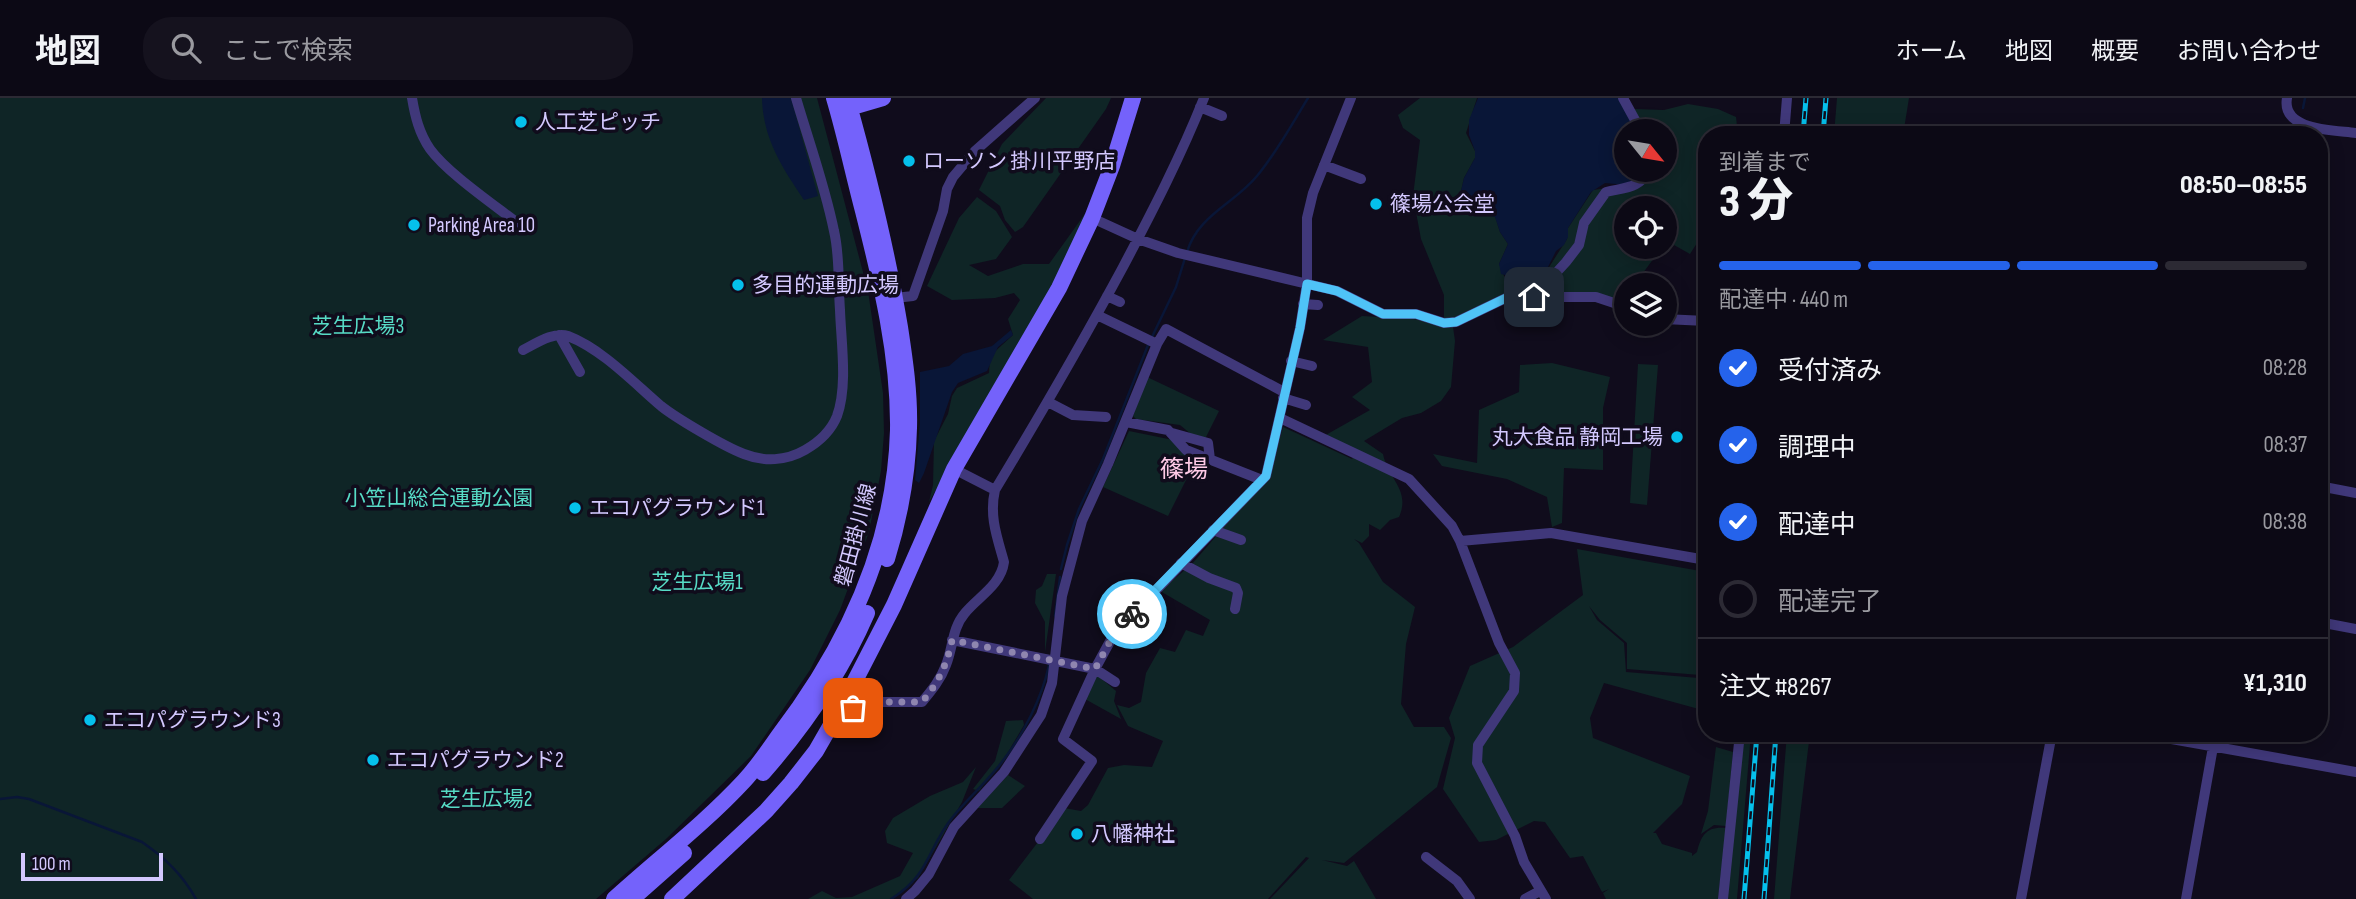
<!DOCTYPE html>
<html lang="ja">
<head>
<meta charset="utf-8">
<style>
  body { margin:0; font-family:"Sofia Sans Condensed","Noto Sans JP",sans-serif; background:#15121e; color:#f1f3f6; height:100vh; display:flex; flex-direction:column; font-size:26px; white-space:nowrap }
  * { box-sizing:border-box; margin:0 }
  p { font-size:23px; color:#9a9aa0 }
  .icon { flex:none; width:38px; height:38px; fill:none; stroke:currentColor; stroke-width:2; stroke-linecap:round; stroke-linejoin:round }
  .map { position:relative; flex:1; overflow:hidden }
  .details { position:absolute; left:1698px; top:28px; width:630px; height:616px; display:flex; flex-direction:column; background:#0c0915; border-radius:28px; box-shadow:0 4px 18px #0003,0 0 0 2px #2c2a34 }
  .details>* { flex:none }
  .needle { width:46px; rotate:120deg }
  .buttons { position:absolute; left:1614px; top:21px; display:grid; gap:14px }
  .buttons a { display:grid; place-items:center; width:63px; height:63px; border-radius:50%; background:#0c0915; box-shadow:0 4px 18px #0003,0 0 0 2px #2c2a34; font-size:35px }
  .scale { position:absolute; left:21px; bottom:18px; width:142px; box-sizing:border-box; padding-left:7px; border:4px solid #d3c8fe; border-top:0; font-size:19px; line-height:24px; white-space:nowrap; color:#d3c8fe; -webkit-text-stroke:5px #100c1c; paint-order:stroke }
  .pin { position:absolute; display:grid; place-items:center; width:60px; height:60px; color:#fff; margin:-30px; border-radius:14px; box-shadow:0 4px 10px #0006 }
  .courier { position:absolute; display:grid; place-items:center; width:70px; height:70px; margin:-35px; border:5px solid #4fc3f7; border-radius:50%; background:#fff; color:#222; box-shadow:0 2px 9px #0007 }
  .overview em { font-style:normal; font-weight:800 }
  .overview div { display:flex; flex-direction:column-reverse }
  .overview { display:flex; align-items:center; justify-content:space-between; height:119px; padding:0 21px }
  h1 { font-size:46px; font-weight:800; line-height:52px }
  .bar { display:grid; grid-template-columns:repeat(4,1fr); gap:10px 7px; align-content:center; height:84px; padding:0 21px }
  .bar i { height:9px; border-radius:5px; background:#2c2a34 }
  .bar .active { background:#2563eb }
  .bar p { grid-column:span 4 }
  .line { display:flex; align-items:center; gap:18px; padding:0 21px; border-top:2px solid #2c2a34 }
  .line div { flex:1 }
  ol { padding:0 21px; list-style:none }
  li { display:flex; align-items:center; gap:21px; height:77px }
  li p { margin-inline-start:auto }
  li .icon { padding:7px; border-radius:50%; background:#2563eb; color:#fff; stroke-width:4 }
  li:last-child { color:#9a9aa0 }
  li i { width:38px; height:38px; border:4px solid #2c2a34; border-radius:50% }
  header { display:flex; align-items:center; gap:42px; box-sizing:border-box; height:98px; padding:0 35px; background:#0c0915; border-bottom:2px solid #2c2a34 }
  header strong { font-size:33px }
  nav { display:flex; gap:38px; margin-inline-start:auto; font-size:24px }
  .search { width:490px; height:63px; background:#15121e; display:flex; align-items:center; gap:18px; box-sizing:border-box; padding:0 24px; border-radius:28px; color:#9a9aa0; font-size:26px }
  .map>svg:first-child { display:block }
</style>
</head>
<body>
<header>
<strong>地図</strong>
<div class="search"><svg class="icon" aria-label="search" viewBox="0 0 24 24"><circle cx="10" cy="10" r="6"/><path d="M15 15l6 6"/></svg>ここで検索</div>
<nav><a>ホーム</a><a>地図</a><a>概要</a><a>お問い合わせ</a></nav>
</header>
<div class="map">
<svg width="2356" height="801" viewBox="0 0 2356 801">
  <rect width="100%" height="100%" fill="#100c1c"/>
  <path fill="#0f2526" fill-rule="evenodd" d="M0,0H817L868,193L883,295L884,335L881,373L869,434L840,512L810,572L751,658L666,741L596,801H0Z
    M1046,0H1111L1106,11L1023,129L1015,134L1005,122L1000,108L979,92L1002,46Z
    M1420,0H1477L1466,35L1475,53V60L1464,80L1459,102L1470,112L1495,118L1500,134L1508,146L1499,166L1505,180L1534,184L1544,177L1567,141L1568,130L1593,92C1613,89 1630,89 1642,72H1664V33H1637L1634,11L1664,12L1688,6L1718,11L1736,19L1738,37H1706V131L1690,156L1674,147L1657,156L1634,187H1626L1625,206L1525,198L1444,225V197L1421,141L1413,98L1420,42L1403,30L1398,17ZM1626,110H1664V149H1626Z
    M1837,0H1909L1903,37H1834Z
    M977,99L996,113L1012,139L996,161L969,167L988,178L1023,166H1049L1092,106L1062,172L929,404L933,387L934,343L948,316L952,298L957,290L989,275L990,258L1013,237L1008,221L1020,202L1014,195L995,200L952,202L927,188L959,120Z
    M1362,218L1414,221L1453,229L1455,243L1451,289L1441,303L1421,315L1402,320L1364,343L1383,356C1388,381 1411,392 1399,419L1390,422L1380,432L1369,426V438L1362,445L1354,441L1359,445L1383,484L1415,509L1406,546L1401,606L1414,629H1444L1451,640L1437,689L1344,765L1322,762L1347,768L1354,763L1376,801H1270L1309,760L1306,759L1268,801H1033L1009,782L1064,710L1081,713L1088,707L1108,670L1124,667L1152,669L1163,643L1128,628L1117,607L1129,610L1141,604L1146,575L1160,550L1175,554L1186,532L1203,538L1210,522L1160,493L1192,466L1268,378L1283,329L1352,361L1356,355L1324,338L1370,312L1352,299L1372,284L1368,249L1323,242Z
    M1552,265L1610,279L1603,310V372L1564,370L1562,425L1552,429L1547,399L1507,381L1442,368L1433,356L1477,365L1479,312L1519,294L1520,267Z
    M1638,266L1658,267L1647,407L1630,405Z
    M1147,279L1219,313L1205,341H1197L1180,327L1136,321L1133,318Z
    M1129,333L1183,344L1197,369V376L1187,380L1168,418L1103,389Z
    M1577,451L1706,474V566L1700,577L1627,571V545L1600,522L1589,508L1597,522L1624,545L1626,574L1699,580L1706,569V613L1604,585L1590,620L1593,640L1690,678L1682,706L1653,735H1656L1662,746L1692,755V758L1697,754C1701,737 1707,728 1726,730L1718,801H1606L1603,795L1609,791L1602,794L1583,758L1570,760L1545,724L1534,723L1496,742L1479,744L1443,691L1455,640L1449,620L1470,568L1513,549L1583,497Z
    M1047,476H1056L1045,554V524L1035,505L1036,492L1042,488Z
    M1097,577L1116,593L1114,603L1121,621L1085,601Z
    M1023,622L1024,627L1007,656L979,693L973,691L995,663L1006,623Z
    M1743,635H1751L1737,801H1726Z
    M1787,635H1810L1790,801H1774Z
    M1716,649L1733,654L1726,728L1714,727L1701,736L1708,713Z
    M976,669L962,704L918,780L891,801H808L822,793L836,800L852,799L900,778L913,755L887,745L885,733L893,720L930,698L963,684Z
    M1008,677L1025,688L1002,710H977Z"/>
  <path fill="#091637" d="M762,0H791L818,98L804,102C782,69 763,41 762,0Z
    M1478,0H1622L1637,33H1626V72H1642L1626,87L1605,85L1591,94L1568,130V139L1564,147L1556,153L1544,177L1534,184L1501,176L1499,166L1508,146L1500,134L1495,119L1470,112L1462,102L1461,93L1464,80L1475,60V53L1469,37V22Z
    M1011,232L1013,237L998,249L987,273L958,285L952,294L924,375L919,385L915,382L920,324V274L949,268L963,256L992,248Z"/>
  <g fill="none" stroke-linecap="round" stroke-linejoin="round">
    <path stroke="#091637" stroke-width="2.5" d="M2303,10L2305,0
      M1187,154C1198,117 1234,106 1257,78C1277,54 1292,26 1308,0
      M1151,241L1176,189L1185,160
      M1061,471L1067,447L1079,411L1103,361L1148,247
      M1055,518L1060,479
      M0,701L17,699L29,701L142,744C165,760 182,776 196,801
      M891,801C930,777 927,751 952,720C967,701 987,684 1002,664C1023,637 1042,600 1049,567"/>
    <path stroke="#40387a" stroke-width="10" d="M412,0C415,18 419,35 430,51C448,76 499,110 525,131
      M1623,0L1641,33
      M2287,0C2281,33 2334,32 2356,35
      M1200,9L1222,18
      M1784,37L1787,0
      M1324,67L1361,81
      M1092,120L1138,141L1178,155L1337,193L1383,216H1416L1444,225L1456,224L1508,199H1596L1626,209
      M1107,198L1120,204
      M1534,199L1566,164L1579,147L1584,125L1606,94C1626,89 1638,91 1650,72
      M895,200L913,198L943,113L947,91L953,79L975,53L1035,0
      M1303,206L1318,207
      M1097,217L1157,246
      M1664,221L1706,223
      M559,237L580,274
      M523,252C535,246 554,233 568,238C602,251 634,285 661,308C676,320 725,349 744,356C764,364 786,363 805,352C819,344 831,333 837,318C848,288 841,243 840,212C838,186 840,158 834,133C825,88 809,44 796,0
      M1291,263L1312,268
      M1283,300L1306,307
      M1048,304L1073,317L1106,319
      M1280,320L1409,381L1452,428L1460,443L1499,545L1515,575L1514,593L1478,647L1477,665L1515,738L1524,764L1546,801
      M1126,324L1168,332L1186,352L1262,382
      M1172,335L1208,345L1210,361
      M2319,388L2356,395
      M995,392C1039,319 1082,245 1123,169C1152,114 1181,58 1204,0
      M1213,432L1241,442
      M1460,443L1551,435L1706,462
      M1181,465L1209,480L1236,490L1238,495L1235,511
      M2319,524L2356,531
      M952,542L1095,571L1114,536L1266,378L1300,230L1307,185V120L1313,95L1351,0
      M843,606L853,610L865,604H922C932,592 941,581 946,567C953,550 952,530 965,515C978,499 1001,487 1004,464C997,439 989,418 995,392L954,371
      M2138,635L2356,674
      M1040,741L1092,663L1063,641L1095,571L1115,584
      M1426,759L1457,783L1470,801
      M906,801L915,793L929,776L954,729L1004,674L1041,617L1052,585L1062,498L1082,423L1108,366L1157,246L1166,231L1284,294
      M1525,801L1540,793
      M1723,801L1740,635
      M2021,801L2052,635
      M2186,801L2213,649"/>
    <path stroke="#7462fb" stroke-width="16" d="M847,0C868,75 887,152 900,229C905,262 910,296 909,330C908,374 900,419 887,461
      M842,12L883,0
      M763,675C805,627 842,573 867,515
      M614,801C657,762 704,726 744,683C757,669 768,653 779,637C847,548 895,445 898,332C899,258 881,184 863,113C853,75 845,37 834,0
      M632,801L684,755
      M672,801L766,713L791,685L816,653L843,606L894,507L954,371L1059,190L1092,120L1112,68L1133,0"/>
    <g stroke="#05c0ec" stroke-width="5">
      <path id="rail" d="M1803,37L1806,0
        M1823,37L1826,0
        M1744,801L1757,635
        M1764,801L1776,635"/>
    </g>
    <use href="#rail" stroke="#100c1c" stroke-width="2.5" stroke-dasharray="8" stroke-linecap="butt"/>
  </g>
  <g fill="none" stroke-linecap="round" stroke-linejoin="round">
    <path stroke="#8f86af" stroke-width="7" stroke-dasharray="0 12.6" d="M853,610L864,604H922C939,584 947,566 952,542L1095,571L1114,536L1132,516"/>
    <path stroke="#4fc3f7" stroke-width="9" d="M1132,516L1266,378L1300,230L1307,186L1337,193L1383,216H1416L1444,225L1456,224L1508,199H1534"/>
  </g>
  <g fill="#05c0ec" stroke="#100c1c" stroke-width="2.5">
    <circle cx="521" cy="24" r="7"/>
    <circle cx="909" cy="63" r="7"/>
    <circle cx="1376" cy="106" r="7"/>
    <circle cx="414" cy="127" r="7"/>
    <circle cx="738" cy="187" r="7"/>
    <circle cx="1677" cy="339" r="7"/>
    <circle cx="575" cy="410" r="7"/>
    <circle cx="90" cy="622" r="7"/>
    <circle cx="373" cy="662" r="7"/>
    <circle cx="1077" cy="736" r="7"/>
  </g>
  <g text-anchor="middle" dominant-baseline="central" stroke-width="7" stroke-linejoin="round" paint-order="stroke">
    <g font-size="21" fill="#d3c8fe" stroke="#100c1c" text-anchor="start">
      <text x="535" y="24">人工芝ピッチ</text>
      <text x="923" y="63">ローソン 掛川平野店</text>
      <text x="1390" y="106">篠場公会堂</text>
      <text x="428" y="127">Parking Area 10</text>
      <text x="752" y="187">多目的運動広場</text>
      <text x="1663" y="339" text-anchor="end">丸大食品 静岡工場</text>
      <text x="589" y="410">エコパグラウンド1</text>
      <text x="104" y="622">エコパグラウンド3</text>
      <text x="387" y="662">エコパグラウンド2</text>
      <text x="1091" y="736">八幡神社</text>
    </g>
    <g font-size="21" fill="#57dbc6" stroke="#100c1c">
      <text x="358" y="228">芝生広場3</text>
      <text x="439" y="400">小笠山総合運動公園</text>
      <text x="697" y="484">芝生広場1</text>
      <text x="486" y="701">芝生広場2</text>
    </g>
    <g font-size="21" fill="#d3c8fe" stroke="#100c1c">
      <text transform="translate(856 437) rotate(-75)">磐田掛川線</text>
    </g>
    <g font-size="24" fill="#fecae6" stroke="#100c1c">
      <text x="1184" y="371">篠場</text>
    </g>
  </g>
</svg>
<div class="buttons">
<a><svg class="needle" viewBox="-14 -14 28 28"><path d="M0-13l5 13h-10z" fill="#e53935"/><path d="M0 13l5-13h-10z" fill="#9a9aa0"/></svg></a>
<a><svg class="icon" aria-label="locate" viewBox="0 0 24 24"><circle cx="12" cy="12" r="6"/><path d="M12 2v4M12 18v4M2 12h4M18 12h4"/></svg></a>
<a><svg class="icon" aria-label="layers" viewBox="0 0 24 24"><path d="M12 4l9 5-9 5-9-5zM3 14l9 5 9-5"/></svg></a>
</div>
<div class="scale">100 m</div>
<div class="pin" style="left:853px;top:610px;background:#ea580c"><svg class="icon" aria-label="bag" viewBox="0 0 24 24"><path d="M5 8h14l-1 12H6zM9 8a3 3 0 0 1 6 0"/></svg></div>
<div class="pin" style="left:1534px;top:199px;background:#1f2937"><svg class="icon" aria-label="home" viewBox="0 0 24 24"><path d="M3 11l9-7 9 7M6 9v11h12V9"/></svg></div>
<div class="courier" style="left:1132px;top:516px"><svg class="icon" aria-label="bike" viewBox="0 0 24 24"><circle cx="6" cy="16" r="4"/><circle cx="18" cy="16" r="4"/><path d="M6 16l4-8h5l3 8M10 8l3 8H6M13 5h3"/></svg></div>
<section class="details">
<div class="overview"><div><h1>3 分</h1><p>到着まで</p></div><em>08:50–08:55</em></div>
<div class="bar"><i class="active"></i><i class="active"></i><i class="active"></i><i></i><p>配達中 · 440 m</p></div>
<ol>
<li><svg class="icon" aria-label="check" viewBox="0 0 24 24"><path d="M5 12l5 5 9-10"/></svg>受付済み<p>08:28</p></li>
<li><svg class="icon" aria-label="check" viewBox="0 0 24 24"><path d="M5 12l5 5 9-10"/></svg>調理中<p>08:37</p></li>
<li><svg class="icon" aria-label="check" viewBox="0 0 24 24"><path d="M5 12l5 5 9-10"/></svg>配達中<p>08:38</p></li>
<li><i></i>配達完了</li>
</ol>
<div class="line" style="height:91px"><div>注文 #8267</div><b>¥1,310</b></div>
</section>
</div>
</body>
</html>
